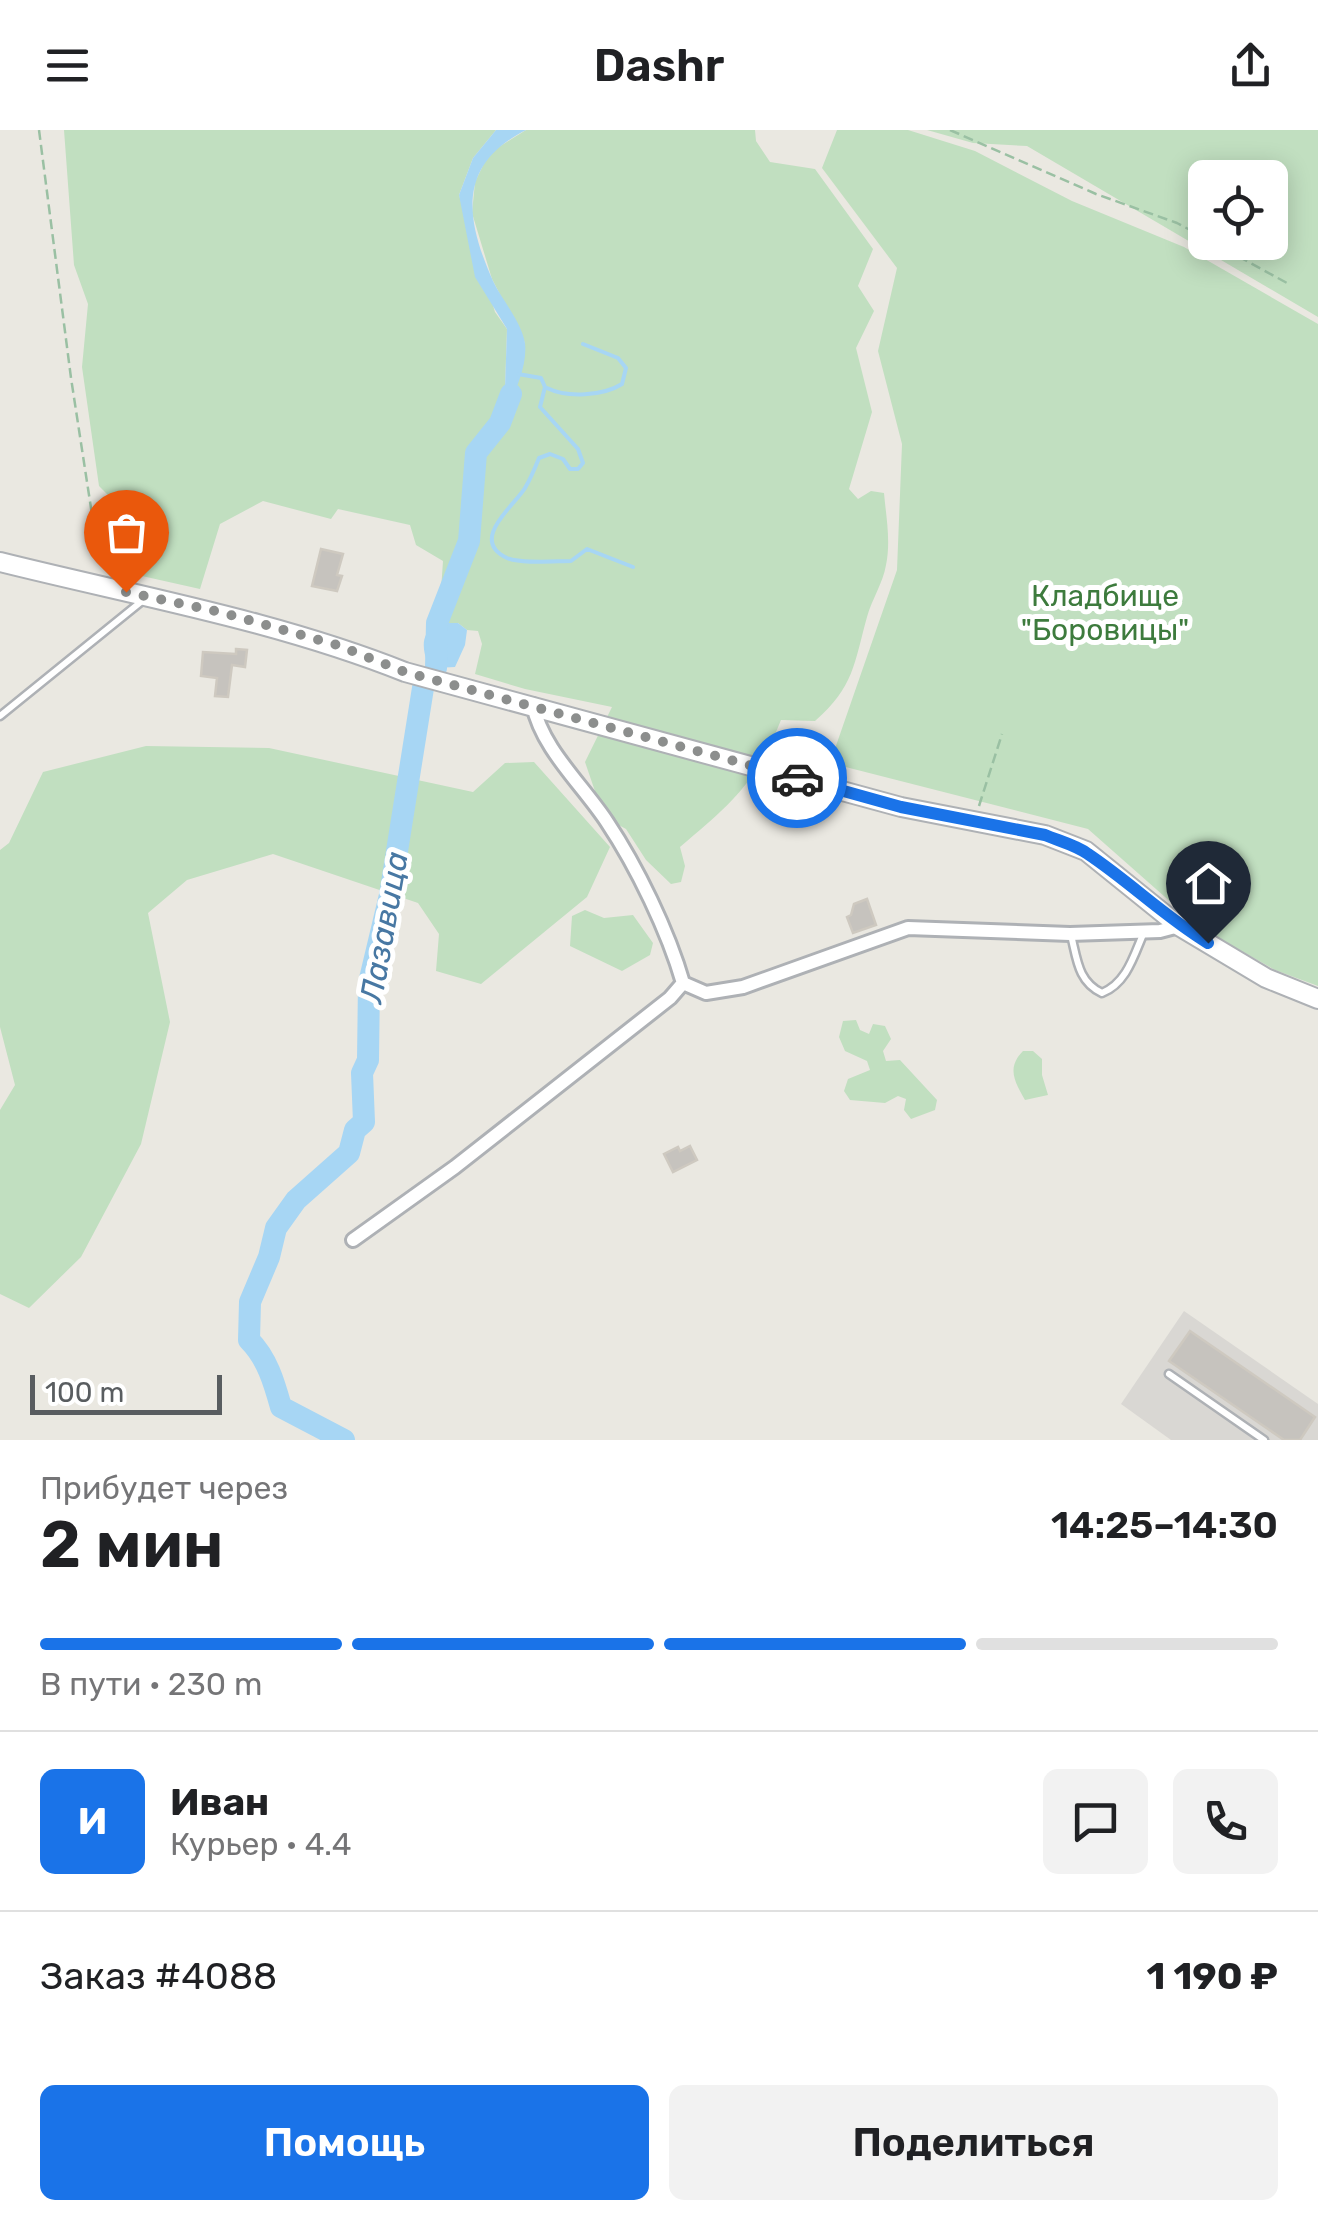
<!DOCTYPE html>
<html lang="ru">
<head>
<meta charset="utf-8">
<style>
  body { margin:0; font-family:Rubik,sans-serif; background:#f2f2f2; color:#202124; height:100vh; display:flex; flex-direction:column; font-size:38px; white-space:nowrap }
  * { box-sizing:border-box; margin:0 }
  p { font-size:32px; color:#757577 }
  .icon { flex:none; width:55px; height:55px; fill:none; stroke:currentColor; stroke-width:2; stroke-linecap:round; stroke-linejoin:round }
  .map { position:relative; height:1310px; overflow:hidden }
  .details { display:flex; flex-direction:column; background:#fff; flex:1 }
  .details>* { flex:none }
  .buttons { position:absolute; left:1188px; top:30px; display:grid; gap:20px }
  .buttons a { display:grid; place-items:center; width:100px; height:100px; border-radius:15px; background:#fff; box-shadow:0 5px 25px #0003; font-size:50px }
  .scale { position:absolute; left:30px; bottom:25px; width:192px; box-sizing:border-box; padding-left:10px; border:5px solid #595d60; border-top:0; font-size:28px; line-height:35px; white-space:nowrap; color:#595d60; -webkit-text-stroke:8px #fff; paint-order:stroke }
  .pin { position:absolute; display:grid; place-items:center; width:85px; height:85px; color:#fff; margin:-102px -42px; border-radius:50% 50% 50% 0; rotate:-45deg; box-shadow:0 0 10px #0007 }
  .pin .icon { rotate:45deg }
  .courier { position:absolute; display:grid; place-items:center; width:100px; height:100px; margin:-50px; border:8px solid #1a73e8; border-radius:50%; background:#fff; color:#222; box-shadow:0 2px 12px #0007 }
  .headline em { font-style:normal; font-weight:600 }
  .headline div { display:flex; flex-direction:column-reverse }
  .headline { display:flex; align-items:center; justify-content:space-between; height:170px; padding:0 40px }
  h1 { font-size:65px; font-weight:600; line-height:75px }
  .bar { display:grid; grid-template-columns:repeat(4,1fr); gap:15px 10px; align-content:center; height:120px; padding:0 40px }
  .bar i { height:12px; border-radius:8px; background:#e0e0e0 }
  .bar .current { background:#1a73e8 }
  .bar p { grid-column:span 4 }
  .line { display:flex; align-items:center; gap:25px; padding:0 40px; border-top:2px solid #e0e0e0 }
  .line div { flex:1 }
  .round { display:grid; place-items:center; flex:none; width:105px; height:105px; border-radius:15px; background:#f2f2f2 }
  .action { display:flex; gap:20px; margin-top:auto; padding:20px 40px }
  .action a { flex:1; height:115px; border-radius:15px; background:#1a73e8; color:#fff; font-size:40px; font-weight:600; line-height:115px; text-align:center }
  .action a+a { background:#f2f2f2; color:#202124 }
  header { display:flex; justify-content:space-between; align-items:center; height:130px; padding:0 40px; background:#fff; font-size:45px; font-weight:600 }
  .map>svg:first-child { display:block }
</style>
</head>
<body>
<header><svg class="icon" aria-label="menu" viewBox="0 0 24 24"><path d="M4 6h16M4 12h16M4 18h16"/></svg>Dashr<svg class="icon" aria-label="share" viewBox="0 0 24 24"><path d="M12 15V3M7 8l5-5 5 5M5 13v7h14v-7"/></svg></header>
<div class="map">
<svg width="1318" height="1310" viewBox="0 0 1318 1310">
  <rect width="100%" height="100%" fill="#eae8e1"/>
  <path fill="#d9d7d3" d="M1184,1181L1318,1274V1310H1171L1121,1274Z"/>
  <path fill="#c1dfc0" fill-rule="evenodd" d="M64,0H496L473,28L459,65L495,182L507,199L505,258L492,286L510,274L521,241L525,213L492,149L472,83L475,52L489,23L526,0H755L756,11L770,32L815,39L873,119L858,156L874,181L856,218L872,282L849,359L858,369L871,361L884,363C886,386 891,411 886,435C883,453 872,469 867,487C854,534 854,557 815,591L781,590C756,653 731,674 680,717L685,736L681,752L671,754L646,730L626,699L615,693L598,670L585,632L612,577L525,559L475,544L482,514L478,501L467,500L458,493H437L428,499L441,460L443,431L416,415L410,395L338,379L331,389L263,371L220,394L200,459L133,444L113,419V370L99,356L82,237L88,174L74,135Z
    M837,0H908L975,21L1072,71L1184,117L1318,194V856L1275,840L1199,797L1088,699L830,633L897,440L902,314L878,221L897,138L822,38Z
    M927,0H1318V187L1027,16L973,13ZM1205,48H1270V112H1205Z
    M146,616L269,618L473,662L505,633L534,632L610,717L587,767L481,854L436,841L439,804L418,773L273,724L187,750L148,783L170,892L141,1014L81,1127L29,1178L0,1164V980L15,955L0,897V720L9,713L43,642Z
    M585,780L604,788L633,785L653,813L650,825L622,841L570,816L572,786Z
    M856,890L860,900L869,904L873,894L885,896L891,909L883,921L886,931L900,930L937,970L935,980L911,989L904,980L906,969L898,966L885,973L850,970L844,961L848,949L870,940L867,931L845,921L839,907L843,891Z
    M1023,921H1033L1042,929V945L1048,965L1025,970C1015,952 1006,938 1023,921Z"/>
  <path fill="#a7d6f4" d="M496,0H526C457,35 465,88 493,151C502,170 521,191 525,213C528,239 511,271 500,293L492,286L505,258L507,199L475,147L459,65L473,28Z
    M437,493H458L467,500L465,515L455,537L436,538L427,532C422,516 421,504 437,493Z"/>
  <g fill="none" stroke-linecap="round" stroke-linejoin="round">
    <path stroke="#a7d6f4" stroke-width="4" d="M518,244L541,248L545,257L540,277L578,319L583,333L578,339H570L563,329L550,324L539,328C535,338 531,348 525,358C515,375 468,410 507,428C520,434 556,431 571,431L587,419L633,437
      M547,258C567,268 603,266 622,254L626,238L618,228L583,214"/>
    <path stroke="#a7d6f4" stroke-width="22" d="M436,538L437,493L469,411L476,323L500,293L511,264
      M344,1310L281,1277C274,1252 267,1228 249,1210L250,1172L269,1127L276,1098L296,1070L349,1023L355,1000L364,992L362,943L368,930L369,853L390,765L423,558"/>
  </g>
  <path fill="#c6c3be" stroke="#cec9c0" stroke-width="2.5" d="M321,419L343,424L337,445L342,446L337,461L312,456Z
    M236,519L247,520L245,537L232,535L228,567L215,566L217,548L201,546L203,522L236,524Z
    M867,769L876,795L853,803L847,787L851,785L854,774Z
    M690,1016L697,1030L673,1042L664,1024L678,1017L680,1021Z
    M1190,1201L1315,1287L1300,1310H1284L1169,1231Z"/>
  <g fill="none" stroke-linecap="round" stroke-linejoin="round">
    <g stroke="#aeb1b5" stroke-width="11">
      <path id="lane" d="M0,586L142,471
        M1071,805C1077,829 1078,852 1102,863C1127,853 1134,825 1144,802
        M1169,1244L1264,1310"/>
    </g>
    <g stroke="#aeb1b5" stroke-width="18">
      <path id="street" d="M533,575C542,619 582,654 607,692C637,737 668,801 683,853
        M353,1110L455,1037L670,868L683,853L706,863L743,857L908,798L1070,804L1160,801L1179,796"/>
    </g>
    <g stroke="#aeb1b5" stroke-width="22">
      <path id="secondary" d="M0,432C136,466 274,490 405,542L901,677L1045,705L1086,721L1179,796L1266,848L1318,869"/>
    </g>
    <path stroke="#9ac0a3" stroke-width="2.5" stroke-dasharray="10 5" stroke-linecap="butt" d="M39,0L71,248L93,391L104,419L105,443
      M950,0L1096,64L1177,93L1205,108
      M1212,112L1287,153
      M979,676L1002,604"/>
    <use href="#lane" stroke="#fff" stroke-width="6"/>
    <use href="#street" stroke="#fff" stroke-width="12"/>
    <use href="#secondary" stroke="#fff" stroke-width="18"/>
  </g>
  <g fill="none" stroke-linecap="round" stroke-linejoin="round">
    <path stroke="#8c8e8d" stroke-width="10" stroke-dasharray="0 18" d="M126,462L220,482L337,515L405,542L797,648"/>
    <path stroke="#1a73e8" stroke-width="12" d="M797,648L901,677L1045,705C1059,711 1076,715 1088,724C1130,752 1165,787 1208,813"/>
  </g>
  <g text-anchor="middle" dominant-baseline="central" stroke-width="10" stroke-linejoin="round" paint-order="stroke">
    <g font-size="30" fill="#3d7b3d" stroke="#fff">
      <text x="1105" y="466">Кладбище<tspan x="1105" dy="34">"Боровицы"</tspan></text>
    </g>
    <g font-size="32" font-style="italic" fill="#4878a3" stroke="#fff">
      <text transform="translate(384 797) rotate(-80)">Лазавица</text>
    </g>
  </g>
</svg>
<div class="buttons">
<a><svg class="icon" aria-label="locate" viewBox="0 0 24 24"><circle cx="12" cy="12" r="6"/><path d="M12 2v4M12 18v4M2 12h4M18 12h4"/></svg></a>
</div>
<div class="scale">100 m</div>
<div class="pin" style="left:126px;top:462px;background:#ea580c"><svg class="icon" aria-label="bag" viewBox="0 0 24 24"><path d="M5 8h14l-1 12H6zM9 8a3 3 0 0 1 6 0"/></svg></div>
<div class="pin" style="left:1208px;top:813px;background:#1f2937"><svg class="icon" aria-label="home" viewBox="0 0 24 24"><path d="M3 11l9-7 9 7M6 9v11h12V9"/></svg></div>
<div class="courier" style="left:797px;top:648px"><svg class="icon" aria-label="car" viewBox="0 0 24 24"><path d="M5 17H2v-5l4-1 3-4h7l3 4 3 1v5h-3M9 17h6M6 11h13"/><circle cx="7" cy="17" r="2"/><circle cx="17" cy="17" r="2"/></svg></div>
</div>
<section class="details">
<div class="headline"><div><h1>2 мин</h1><p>Прибудет через</p></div><em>14:25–14:30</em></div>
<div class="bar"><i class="current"></i><i class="current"></i><i class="current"></i><i></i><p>В пути · 230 m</p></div>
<div class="line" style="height:180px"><b class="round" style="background:#1a73e8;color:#fff">И</b><div><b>Иван</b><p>Курьер · 4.4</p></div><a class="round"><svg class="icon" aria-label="chat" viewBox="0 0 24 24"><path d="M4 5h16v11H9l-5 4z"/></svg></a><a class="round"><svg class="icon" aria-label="phone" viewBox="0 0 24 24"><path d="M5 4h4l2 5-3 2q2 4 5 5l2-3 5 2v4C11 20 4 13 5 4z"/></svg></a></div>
<div class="line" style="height:130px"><div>Заказ #4088</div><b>1 190 ₽</b></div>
<div class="action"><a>Помощь</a><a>Поделиться</a></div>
</section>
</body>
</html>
